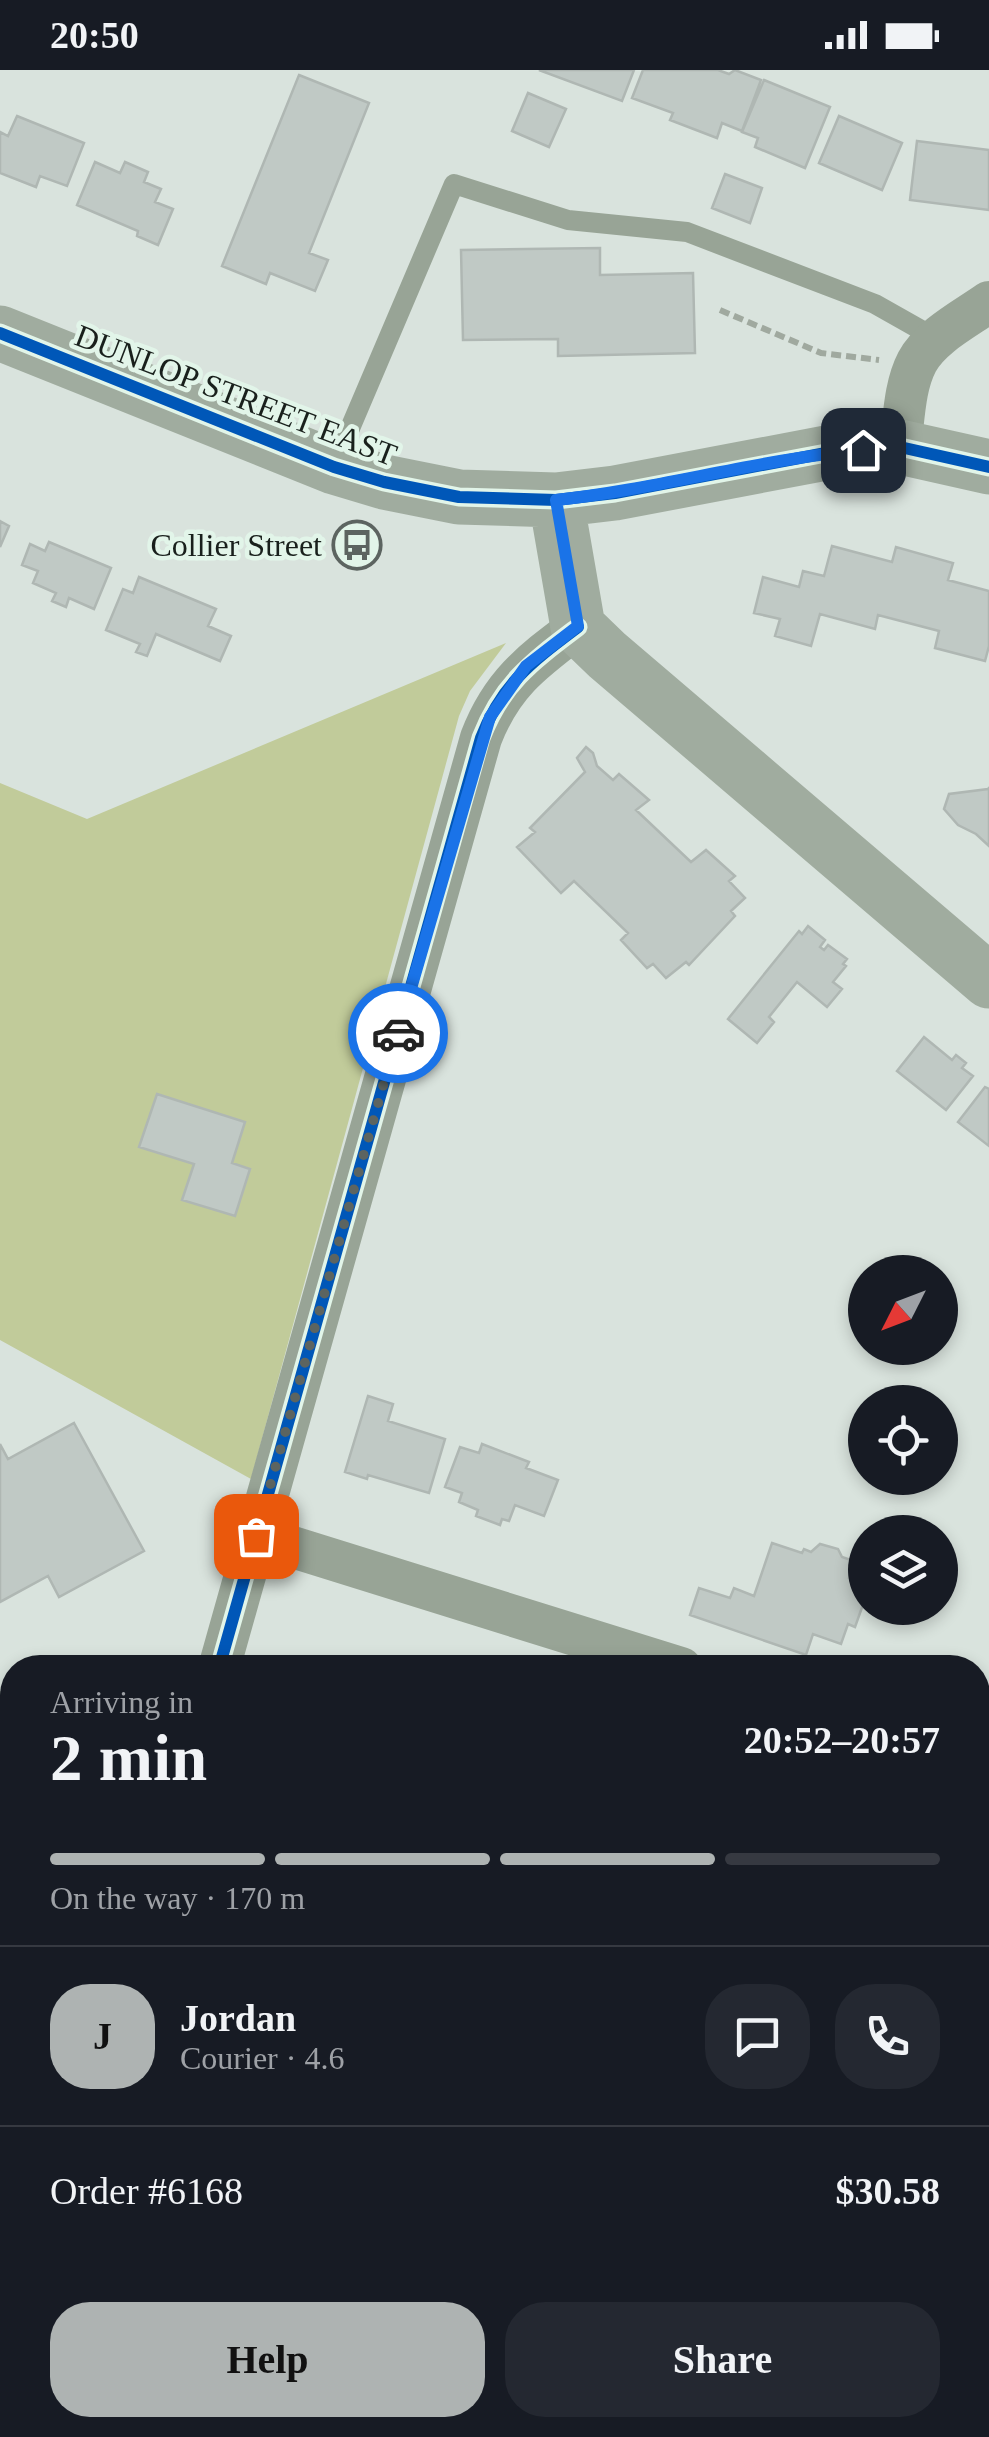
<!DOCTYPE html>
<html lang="en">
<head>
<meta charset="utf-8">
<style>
  body { margin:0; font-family:Georgia,serif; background:#242831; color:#f1f3f6; height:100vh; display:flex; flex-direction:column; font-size:38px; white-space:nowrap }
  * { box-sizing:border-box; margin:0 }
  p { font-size:32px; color:#9ea1a6 }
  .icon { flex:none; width:55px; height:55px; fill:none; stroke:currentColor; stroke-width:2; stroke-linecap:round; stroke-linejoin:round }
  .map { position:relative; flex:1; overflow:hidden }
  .side { position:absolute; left:0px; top:1585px; width:990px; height:782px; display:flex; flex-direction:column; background:#171b24; border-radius:40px 40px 0 0; box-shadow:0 5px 15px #0003 }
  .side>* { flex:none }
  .needle { width:65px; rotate:228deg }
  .buttons { position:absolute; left:848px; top:1185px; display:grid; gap:20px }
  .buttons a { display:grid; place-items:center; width:110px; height:110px; border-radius:50%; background:#171b24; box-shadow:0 5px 15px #0003; font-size:50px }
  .pin { position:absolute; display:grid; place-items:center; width:85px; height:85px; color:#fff; margin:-42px; border-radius:20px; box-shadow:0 5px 15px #0006 }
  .courier { position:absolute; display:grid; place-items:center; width:100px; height:100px; margin:-50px; border:8px solid #1a73e8; border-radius:50%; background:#fff; color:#222; box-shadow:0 2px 12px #0007 }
  .headline em { font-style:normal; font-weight:600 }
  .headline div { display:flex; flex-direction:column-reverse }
  .headline { display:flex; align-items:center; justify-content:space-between; height:170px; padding:0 50px }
  h1 { font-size:65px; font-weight:600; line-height:75px }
  .bar { display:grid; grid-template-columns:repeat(4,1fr); gap:15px 10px; align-content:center; height:120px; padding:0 50px }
  .bar i { height:12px; border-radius:8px; background:#363941 }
  .bar .on { background:#aeb3b2 }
  .bar p { grid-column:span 4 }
  .line { display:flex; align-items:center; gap:25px; padding:0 50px; border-top:2px solid #363941 }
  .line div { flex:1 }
  .round { display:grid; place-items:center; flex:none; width:105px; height:105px; border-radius:40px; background:#242831 }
  .button { display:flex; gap:20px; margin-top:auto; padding:20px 50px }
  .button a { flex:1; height:115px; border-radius:40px; background:#aeb3b2; color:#111; font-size:40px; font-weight:600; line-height:115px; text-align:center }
  .button a+a { background:#242831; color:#f1f3f6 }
  .status { display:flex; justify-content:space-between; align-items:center; height:70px; padding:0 50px; background:#171b24; direction:ltr }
  .status svg { height:28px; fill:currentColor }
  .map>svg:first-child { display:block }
</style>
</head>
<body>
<div class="status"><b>20:50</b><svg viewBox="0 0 49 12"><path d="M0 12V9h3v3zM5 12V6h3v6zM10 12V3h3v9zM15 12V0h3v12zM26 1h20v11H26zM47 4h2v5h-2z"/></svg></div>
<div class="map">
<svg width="989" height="2367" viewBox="0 0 989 2367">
  <rect width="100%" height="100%" fill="#d9e3dd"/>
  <path fill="#c1cb9a" d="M506,573L470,621L459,646L251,1409L0,1270V713L87,749Z
    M989,2282V2367H965L969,2355H978V2324Z"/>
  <path fill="#c0c9c5" stroke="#afb7b3" stroke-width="2.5" d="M539,0H634L622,31Z
    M643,0H718L729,4L735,0L761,10L742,61L722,53L717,68L670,50L673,43L632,28Z
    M299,5L369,33L309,183L328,190L315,221L270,203L266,214L222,196Z
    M764,10L830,37L805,98L755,77L758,68L742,62Z
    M528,23L566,39L549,77L512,61Z
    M17,46L84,73L67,116L40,106L36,117L0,103V62L8,66Z
    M839,46L902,73L882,120L819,93Z
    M917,71L989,80V140L910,130Z
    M95,92L120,103L125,92L148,102L144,112L161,119L155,132L173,139L158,175L137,166L138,161L77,135Z
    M725,104L762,118L750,153L712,138Z
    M600,178V205L693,203L695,283L558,286V269L463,270L461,180Z
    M0,451L9,456L0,477Z
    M49,472L111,498L94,539L69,528L66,537L52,531L56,523L33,513L38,501L22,495L30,474L45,481Z
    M832,476L892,492L896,477L953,493L948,510L989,521V576L985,591L935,578L939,561L878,545L875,559L820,544L811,576L775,566L780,549L754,543L763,507L799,517L803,501L824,506Z
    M139,507L216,539L208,556L231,566L220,591L156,564L147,586L136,582L140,574L106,560L123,519L133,523Z
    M586,677L593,683L597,696L613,710L619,704L649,730L636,740L691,792L706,780L735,806L729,811L745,828L731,841L735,846L689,895L686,892L666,908L653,894L647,898L621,870L628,863L574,811L561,823L517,777L535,762L530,758L585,702L577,688Z
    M988,719L989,718V776L976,764L958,755L944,739L949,724Z
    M808,856L825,870L820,877L824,880L828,875L847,889L843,894L846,896L833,912L842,919L827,937L797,912L769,947L774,952L757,973L728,949L799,861L802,864Z
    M924,967L952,990L956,985L966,993L962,998L973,1006L946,1040L897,1001Z
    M985,1017L989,1019V1076L958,1052Z
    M157,1024L245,1052L232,1093L250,1099L235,1146L182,1130L194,1094L139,1077Z
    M368,1326L393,1334L388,1351L445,1369L429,1423L368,1405L367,1409L345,1402Z
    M74,1353L144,1481L59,1527L48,1506L0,1532V1374L8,1389Z
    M482,1374L529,1392L526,1398L558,1410L544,1446L515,1435L509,1451L502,1449L500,1455L476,1446L478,1440L459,1432L462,1423L445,1417L460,1377L479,1383Z
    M772,1473L802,1483L804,1479L811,1482L820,1474L838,1479L842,1487L854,1491L849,1508L865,1513V1529L855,1557L848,1554L841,1574L813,1564L806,1585L690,1545L699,1518L730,1528L734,1518L754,1526Z
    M125,2355H190L187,2367H121Z
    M420,2355H530L526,2367H484L456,2358L453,2367H441L419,2360Z
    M612,2355H614L653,2367H608Z"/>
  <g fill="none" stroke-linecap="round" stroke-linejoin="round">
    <path stroke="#a0a99f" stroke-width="6" stroke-dasharray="10 5" stroke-linecap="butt" d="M720,240L821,283L879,290
      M978,1987L989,1951"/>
    <path stroke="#98a496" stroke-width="20" d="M334,396L454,114L568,150L687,162L875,234L937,269
      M0,1631L12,1635
      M0,1723L12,1728"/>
    <path stroke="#98a496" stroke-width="42" d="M900,377C904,350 904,317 917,292C931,266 965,249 989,232
      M257,1466L681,1598
      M219,1598L481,668C502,613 533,591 578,557
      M978,1689L989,1693
      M0,2052L12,2056
      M0,2331L12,2291
      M861,2355L864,2367"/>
    <path stroke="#a0ac9f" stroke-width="55" d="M0,263L334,397L384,412L459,427L556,430L615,423L826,383L900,377L989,397
      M556,430L578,557L607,585L989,911"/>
    <g stroke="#e2f5e9" stroke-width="19">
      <path id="cycleway" d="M0,263L334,397L384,412L459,427L556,430L615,423L826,383L900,377L989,397
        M219,1598L481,668C502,613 533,591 578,557"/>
    </g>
    <use href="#cycleway" stroke="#0057b8" stroke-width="12"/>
  </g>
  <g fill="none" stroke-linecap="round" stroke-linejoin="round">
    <path stroke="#5c6460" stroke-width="10" stroke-dasharray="0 18" d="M256,1466L398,963"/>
    <path stroke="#1a73e8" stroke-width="12" d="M398,963L490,647L526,596L578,556L556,430C659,419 759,389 863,380"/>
  </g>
  <defs>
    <g id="bus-ring" transform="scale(2.5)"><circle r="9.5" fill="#e2f5e9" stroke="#5c6460" stroke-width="1.5"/><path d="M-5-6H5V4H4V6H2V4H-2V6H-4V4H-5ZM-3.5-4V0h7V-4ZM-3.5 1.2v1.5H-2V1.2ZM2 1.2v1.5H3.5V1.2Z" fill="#5c6460"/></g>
  </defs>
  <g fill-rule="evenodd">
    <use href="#bus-ring" x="357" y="475"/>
  </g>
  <g text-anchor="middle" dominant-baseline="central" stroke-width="9" stroke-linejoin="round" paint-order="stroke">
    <g font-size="32" fill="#19201c" stroke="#e2f5e9">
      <text transform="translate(236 325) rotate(21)">DUNLOP STREET EAST</text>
    </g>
    <g font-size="32" fill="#19201c" stroke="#e2f5e9" text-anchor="end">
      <text x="322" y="475">Collier Street</text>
    </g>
  </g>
</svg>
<div class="buttons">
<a><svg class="needle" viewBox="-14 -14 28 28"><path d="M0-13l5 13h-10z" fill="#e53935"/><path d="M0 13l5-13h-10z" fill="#9ea1a6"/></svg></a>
<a><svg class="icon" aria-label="locate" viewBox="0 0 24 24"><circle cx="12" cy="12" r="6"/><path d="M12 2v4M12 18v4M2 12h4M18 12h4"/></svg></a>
<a><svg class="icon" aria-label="layers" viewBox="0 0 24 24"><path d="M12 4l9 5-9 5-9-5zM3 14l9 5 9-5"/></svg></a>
</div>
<div class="pin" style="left:256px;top:1466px;background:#ea580c"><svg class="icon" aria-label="bag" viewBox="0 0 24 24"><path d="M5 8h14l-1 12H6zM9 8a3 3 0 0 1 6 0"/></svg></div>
<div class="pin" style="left:863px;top:380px;background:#1f2937"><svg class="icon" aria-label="home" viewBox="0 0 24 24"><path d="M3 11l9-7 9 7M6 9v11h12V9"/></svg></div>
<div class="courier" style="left:398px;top:963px"><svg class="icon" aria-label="car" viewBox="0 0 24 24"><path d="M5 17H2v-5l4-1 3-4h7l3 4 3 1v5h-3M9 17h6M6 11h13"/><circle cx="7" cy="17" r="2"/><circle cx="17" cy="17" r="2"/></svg></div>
<section class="side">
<div class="headline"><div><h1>2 min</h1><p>Arriving in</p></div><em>20:52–20:57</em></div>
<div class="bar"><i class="on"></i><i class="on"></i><i class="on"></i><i></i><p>On the way · 170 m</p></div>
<div class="line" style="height:180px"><b class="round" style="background:#aeb3b2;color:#111">J</b><div><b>Jordan</b><p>Courier · 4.6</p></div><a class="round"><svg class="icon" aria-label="chat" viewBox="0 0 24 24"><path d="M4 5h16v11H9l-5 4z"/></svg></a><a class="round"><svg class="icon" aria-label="phone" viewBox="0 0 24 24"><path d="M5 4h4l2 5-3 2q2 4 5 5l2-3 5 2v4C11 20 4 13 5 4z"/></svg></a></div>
<div class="line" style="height:130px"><div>Order #6168</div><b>$30.58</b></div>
<div class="button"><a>Help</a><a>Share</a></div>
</section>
</div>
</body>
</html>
